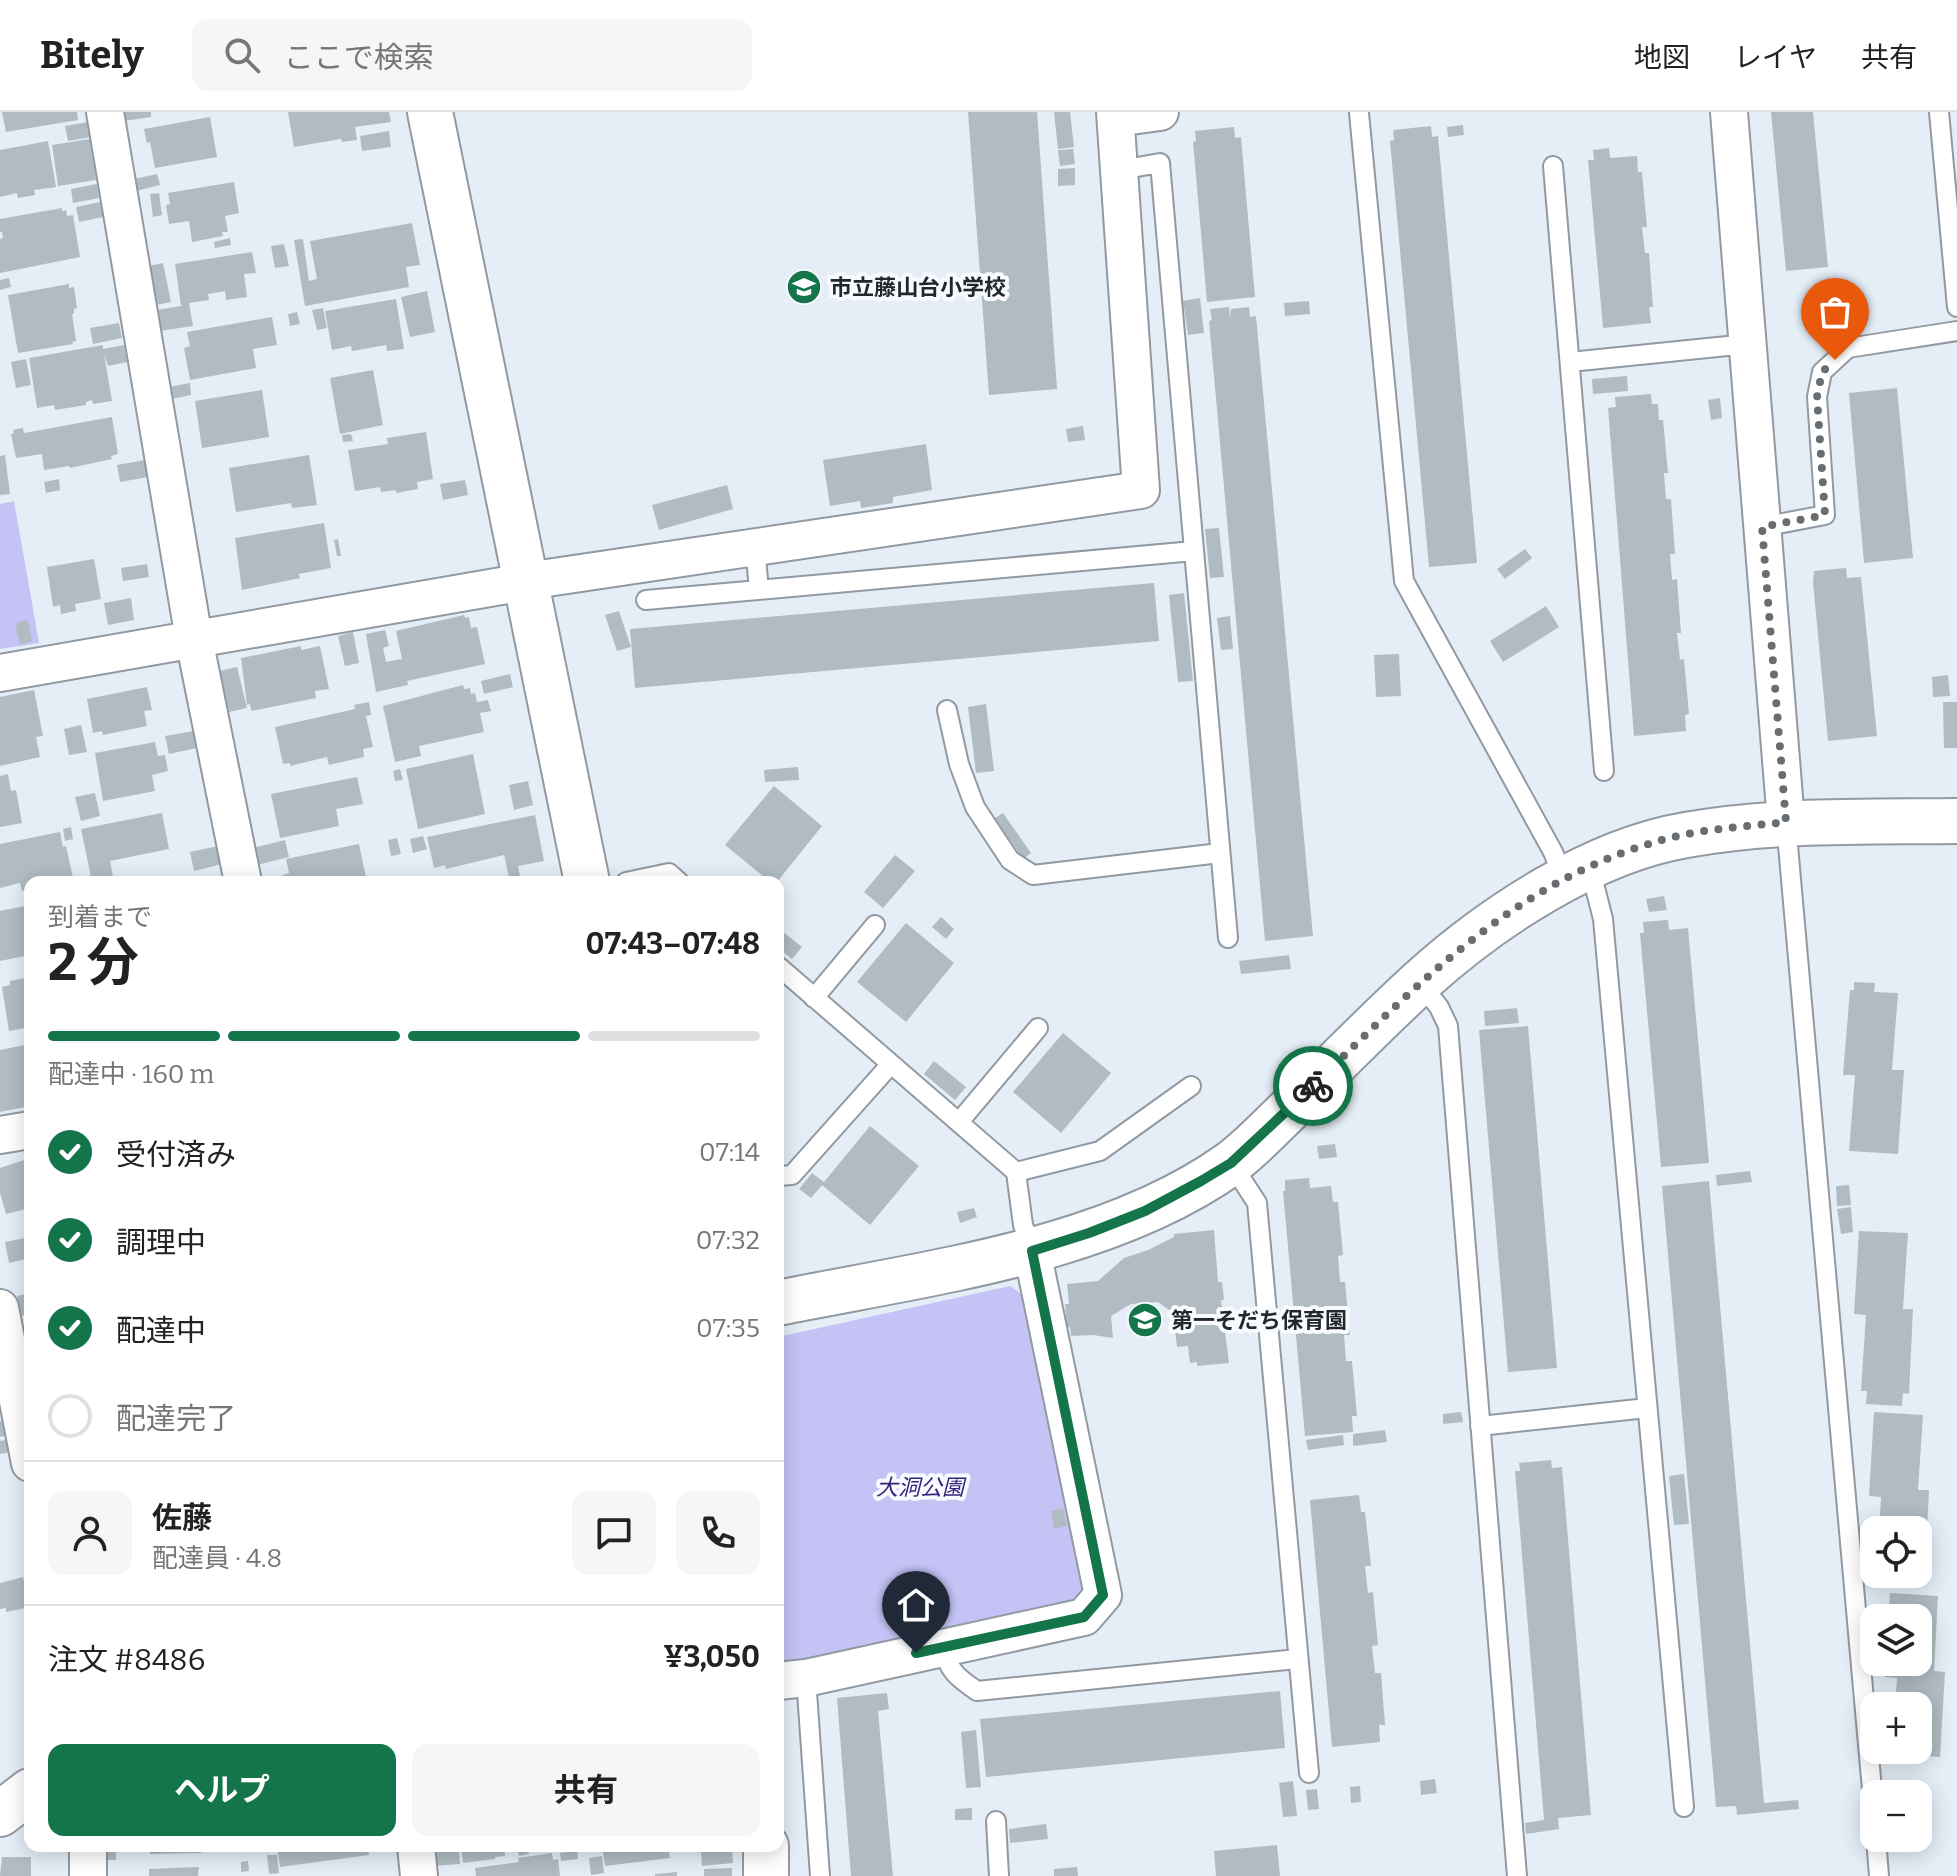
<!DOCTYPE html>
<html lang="ja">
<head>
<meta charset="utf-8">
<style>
  body { margin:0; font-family:Bitter,"Noto Sans JP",serif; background:#f6f6f6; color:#222; height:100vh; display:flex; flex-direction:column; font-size:30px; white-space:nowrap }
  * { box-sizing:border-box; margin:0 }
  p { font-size:26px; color:#767676 }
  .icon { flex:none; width:44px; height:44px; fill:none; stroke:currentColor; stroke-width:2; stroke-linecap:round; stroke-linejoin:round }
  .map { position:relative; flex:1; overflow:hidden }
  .sheet { position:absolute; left:24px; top:764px; width:760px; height:976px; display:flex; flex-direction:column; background:#fff; border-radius:16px; box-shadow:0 4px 20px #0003 }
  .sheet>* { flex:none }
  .tools { position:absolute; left:1860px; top:1404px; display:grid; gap:16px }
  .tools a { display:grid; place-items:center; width:72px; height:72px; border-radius:16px; background:#fff; box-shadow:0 4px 20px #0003; font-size:40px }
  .pin { position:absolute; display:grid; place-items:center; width:68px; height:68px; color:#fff; margin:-82px -34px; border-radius:50% 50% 50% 0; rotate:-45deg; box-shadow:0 0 8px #0007 }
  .pin .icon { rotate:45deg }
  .courier { position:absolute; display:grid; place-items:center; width:80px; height:80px; margin:-40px; border:6px solid #14754b; border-radius:50%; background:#fff; color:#222; box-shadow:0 2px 10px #0007 }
  .summary em { font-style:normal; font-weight:700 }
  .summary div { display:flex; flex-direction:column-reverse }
  .summary { display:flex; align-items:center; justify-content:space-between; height:136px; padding:0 24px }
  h1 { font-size:52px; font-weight:700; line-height:60px }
  .bar { display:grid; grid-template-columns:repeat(4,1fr); gap:12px 8px; align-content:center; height:96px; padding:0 24px }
  .bar i { height:10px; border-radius:6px; background:#e0e0e0 }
  .bar .on { background:#14754b }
  .bar p { grid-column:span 4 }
  .line { display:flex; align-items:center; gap:20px; padding:0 24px; border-top:2px solid #e0e0e0 }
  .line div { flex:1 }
  .round { display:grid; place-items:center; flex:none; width:84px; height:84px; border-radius:16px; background:#f6f6f6 }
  ol { padding:0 24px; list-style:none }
  li { display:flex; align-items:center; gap:24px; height:88px }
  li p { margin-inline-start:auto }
  li .icon { padding:8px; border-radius:50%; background:#14754b; color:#fff; stroke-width:4 }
  li:last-child { color:#767676 }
  li i { width:44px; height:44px; border:4px solid #e0e0e0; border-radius:50% }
  .cta { display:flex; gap:16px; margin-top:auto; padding:16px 24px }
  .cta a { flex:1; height:92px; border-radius:16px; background:#14754b; color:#fff; font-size:32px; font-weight:700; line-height:92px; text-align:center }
  .cta a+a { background:#f6f6f6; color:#222 }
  header { display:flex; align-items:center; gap:48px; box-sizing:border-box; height:112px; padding:0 40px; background:#fff; border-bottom:2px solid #e0e0e0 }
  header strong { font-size:38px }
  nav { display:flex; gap:44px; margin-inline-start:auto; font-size:28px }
  .search { width:560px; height:72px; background:#f6f6f6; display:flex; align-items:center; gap:20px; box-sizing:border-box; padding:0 28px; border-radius:16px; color:#767676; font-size:30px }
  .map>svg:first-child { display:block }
</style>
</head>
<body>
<header>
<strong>Bitely</strong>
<div class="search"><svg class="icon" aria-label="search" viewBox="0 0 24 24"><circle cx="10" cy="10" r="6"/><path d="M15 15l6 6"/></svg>ここで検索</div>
<nav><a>地図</a><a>レイヤ</a><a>共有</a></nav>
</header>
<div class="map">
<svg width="1957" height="1764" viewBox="0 0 1957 1764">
  <rect width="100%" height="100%" fill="#e5eef7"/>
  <path fill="#c5c3f6" d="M14,389L39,531L0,537V392Z
    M1010,1174L1024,1184L1085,1476L1075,1490L784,1552L778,1522V1225Z"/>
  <path fill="#b0bcc2" d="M2,0H77L78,8L6,20Z
    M122,0H151V5L124,9Z
    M288,0H389L391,10L355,15L357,28L342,30L341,27L294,35Z
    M968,0H1037L1057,277L989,283Z
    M1054,0H1070L1074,35L1058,37Z
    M1771,0H1813L1828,155L1786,159Z
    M210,5L217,45L155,56L150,30L147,31L144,17Z
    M88,10L91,25L68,29L65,14Z
    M1463,13L1464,23L1448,25L1447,15Z
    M1431,14L1432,25L1438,24L1477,451L1429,455L1390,29L1394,28L1393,18Z
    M1234,15L1235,26L1241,25L1255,185L1207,190L1193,30L1196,29L1195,19Z
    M389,19L391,35L362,39L360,24Z
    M90,27L96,68L58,74L52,33Z
    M48,29L56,75L34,78L35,83L18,86L17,81L0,85V38Z
    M1609,36L1610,46L1637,44L1638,60H1642L1647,115H1642L1645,141H1649L1653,195H1649L1651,211L1603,216L1588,48H1594L1593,38Z
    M1073,37L1075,52L1060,54L1058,38Z
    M1075,56V73L1058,74V57Z
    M157,62L160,73L136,79L134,67Z
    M234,70L239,101L225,104L228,120H222L223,124L192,130L189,109L169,112L166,93L170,92L168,81Z
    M97,72L99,86L73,91L71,77Z
    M159,81L162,103L153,105L150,82Z
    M100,90L103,105L79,110L76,95Z
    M62,96V99L66,98L67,104L73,103L80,145L0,161V127L3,126L2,120H0V107Z
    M412,111L420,153L406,155L409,175L305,194L294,128L303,127L309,169L317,167L310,129Z
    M230,126L231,133L215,136L214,130Z
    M284,132L289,154L275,156L271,134Z
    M252,140L256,161L244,162L247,185L226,188L225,179L208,182L209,188L189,191L193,214L160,219L156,198L181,194L175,152Z
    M163,151L171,190L156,193L148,154Z
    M9,166L11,175L0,178V168Z
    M69,172V176L74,175L77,196L74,197V202H72L76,229L72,230L73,232L18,241L8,183Z
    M427,179L435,220L410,225L401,185Z
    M1200,186L1204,221L1188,223L1183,189Z
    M396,187L404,237L387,239L386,233L352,239L351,234L332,238L325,199Z
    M1309,189L1310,202L1285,204L1284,191Z
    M1229,195L1230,207L1231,197L1249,195L1250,205L1256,204L1313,824L1265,829L1209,209L1212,208L1210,197Z
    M323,196L327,216L317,218L312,198Z
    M297,200L300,212L290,214L288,202Z
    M272,205L277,233L253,237L256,256L190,268L184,236L190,234L187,220Z
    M119,211L122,226L93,232L90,216Z
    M103,233V237L124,233L127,250L108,254L104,242L112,289L93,292L92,288L86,290V293L55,298L54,293L37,296L29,246Z
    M26,247L31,273L16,276L11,250Z
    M373,258L383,313L340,322L330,266Z
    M1627,264L1628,279L1593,282L1592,267Z
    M190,271L191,283L172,287L169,275Z
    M1897,276L1913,446L1864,451L1849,281Z
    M262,278L269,325L202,336L195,289Z
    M1651,282L1652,292H1658L1659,308H1663L1668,361H1664L1666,387H1671L1675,442H1670L1672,468L1677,467L1681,521H1677L1680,548L1684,547L1689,602L1685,603L1686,619L1634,624L1608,296L1616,295L1615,285Z
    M1720,286L1722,306L1711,308L1708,288Z
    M112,305L118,342L111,344L112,347L70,356L69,354L44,358L42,342L16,346L11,322L14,321L13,318L23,316L24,321Z
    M1083,314L1085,328L1068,330L1066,317Z
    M426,320L433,367L417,370L418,377L396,381V378L381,380L380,375L355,379L348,338L388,332L387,326Z
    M351,322L353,329L343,330L342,323Z
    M926,332L932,378L893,385V391L861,396L860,389L830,394L823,348Z
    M5,343L10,382L0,383V344Z
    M309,343L317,393L292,396L291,391L236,400L229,356Z
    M145,348L148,365L120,370L117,353Z
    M59,367L60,378L46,381L44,370Z
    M465,368L468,383L443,388L440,372Z
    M727,373L733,397L659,418L652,393Z
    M324,411L331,456L299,462L300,466L242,478L235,426Z
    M1219,416L1224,465L1210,466L1205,417Z
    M338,427L341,444H337L334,428Z
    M1525,437L1532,446L1505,467L1497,457Z
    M94,447L101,487L75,492L76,499L61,502L60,493L53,495L47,455Z
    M147,452L149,465L123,469L121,456Z
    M1846,456L1847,466L1861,465L1877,624L1828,629L1813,470L1814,459Z
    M1154,471L1159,529L635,576L630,517Z
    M1184,481L1193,569L1178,570L1169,483Z
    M131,486L134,508L108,513L104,491Z
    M1546,494L1559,515L1503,550L1490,529Z
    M619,499L631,535L617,539L605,503Z
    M464,503L465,506L469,505L471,516L477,515L485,552L407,569L408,573L376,580L366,522L385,518L389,534L383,536L386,550L402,547L396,519Z
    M1230,504L1233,537L1221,538L1217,506Z
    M28,508L32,529L20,532L15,511Z
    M353,520L359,551L345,554L338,524Z
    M301,534V538L320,534L329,577L315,579L316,586L251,599L250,592L247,593L241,546Z
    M1399,542L1401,584L1376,585L1374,543Z
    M237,555L247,596L229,600L220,559Z
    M510,562L513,575L484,582L481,569Z
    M1948,563L1950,584L1933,585L1932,565Z
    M463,573L464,577L470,576L471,582L475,581L477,590L488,588L491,599L480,601L484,620L419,634L421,644L395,650L383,594Z
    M147,575L152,598L144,599L147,614L103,623L102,619L93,621L87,587Z
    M34,578L43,624L36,625L40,645L0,654V585Z
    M369,590L371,603L366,604L373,635L363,637L364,645L329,653L327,645L290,654V651L283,652L275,615L355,597L354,593Z
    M1943,590H1957V636H1944Z
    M986,592L994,659L976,661L968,595Z
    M81,613L87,640L69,643L64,617Z
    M194,619L197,636L169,642L165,624Z
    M155,630L158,644L165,643L168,659L152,663L155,679L103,689L95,641Z
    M473,642L485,702L418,717L406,657Z
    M798,655L799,668L765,670L764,658Z
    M400,657L403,668L395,669L393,659Z
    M8,662L11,679L16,678L22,711L0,715V664Z
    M357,665L363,692L336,697L339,714L280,726L271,682Z
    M528,669L533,693L514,698L509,673Z
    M774,674L822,714L777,770H770L725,733Z
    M95,681L100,704L81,709L75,685Z
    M162,701L169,737L110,749L114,770H92L81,717Z
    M1003,701L1031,741L1023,747L995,706Z
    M535,703L544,749L518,754L520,764L509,765L504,743L446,757L445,753L434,756L427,725Z
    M71,715L73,727L65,729L63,717Z
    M60,720L63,735L66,734L74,770H30V777L22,779L20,771L0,776V732Z
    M423,724L427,737L413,741L410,727Z
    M397,726L401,742L391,744L388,728Z
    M285,728L289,745L257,753L253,736Z
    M359,732L367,770H284L283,763L289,761L286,747Z
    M218,734L222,752L194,759L190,740Z
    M895,743L915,759L883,796L864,780Z
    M1664,784L1667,798L1649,800L1646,787Z
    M30,793V843L0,849V799Z
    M941,805L954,817L946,827L932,815Z
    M1668,808L1669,818L1688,816L1709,1051L1661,1055L1640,821H1644L1643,810Z
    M906,811L954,851L906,910L857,870Z
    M778,816L802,835L792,847L778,836Z
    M1289,843L1291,857L1241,862L1239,849Z
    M30,865V915L9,919L2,875L10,873V869Z
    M1854,870L1875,871L1874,880L1898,881L1892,958H1904L1898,1042L1849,1039L1855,963H1843L1850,878H1854Z
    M1517,896L1519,911L1485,914L1484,899Z
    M1528,914L1557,1256L1508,1260L1479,918Z
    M1063,921L1111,961L1061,1021L1013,980Z
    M30,932V994L0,1000V938Z
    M934,949L966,975L955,988L924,962Z
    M870,1014L919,1054L870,1113L822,1073L811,1086L799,1077L812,1061L824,1070Z
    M1335,1032L1337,1045L1319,1047L1317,1034Z
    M30,1046V1096L6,1102L0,1081V1056Z
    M1750,1059L1752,1070L1717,1074L1716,1063Z
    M1309,1066L1310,1076L1331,1074L1333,1090H1338L1343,1143L1338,1144L1340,1170H1345L1350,1223H1344L1346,1249H1352L1357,1304H1352L1353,1320L1305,1324L1283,1079H1285V1068Z
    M1709,1069L1764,1691L1798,1688L1799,1697L1737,1703L1736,1694L1716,1695L1662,1074Z
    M1849,1073L1851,1093L1837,1094L1836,1074Z
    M1851,1095L1853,1120L1841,1122L1837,1097Z
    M974,1096L977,1105L960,1111L957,1100Z
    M1214,1118L1218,1170H1222L1224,1188H1221L1229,1251L1197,1254V1250L1190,1251L1188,1234L1177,1235L1173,1201L1158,1190L1131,1192L1111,1204L1113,1226L1093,1223L1071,1224L1070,1215L1067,1216L1065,1192H1069L1067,1172L1098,1169L1124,1146L1148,1138L1174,1125V1122Z
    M1859,1119L1908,1121L1903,1197H1913L1909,1282L1903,1281L1902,1294L1866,1292L1867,1279H1861L1866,1203L1854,1202Z
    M30,1125V1146L9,1151L5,1130Z
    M30,1181V1202L21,1204L17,1184Z
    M1461,1300L1463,1310L1443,1312V1302Z
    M1874,1300L1923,1303L1918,1378H1929L1925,1463H1920L1919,1476L1877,1474L1878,1462H1918V1418H1879L1881,1385L1869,1384Z
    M5,1308L9,1323L0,1325V1309Z
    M1385,1318L1387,1330L1353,1334V1322Z
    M1343,1323L1344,1333L1308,1338L1306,1328Z
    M8,1327L10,1340L0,1342V1329Z
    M1551,1348L1552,1356L1562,1355L1591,1703L1558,1706L1559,1717L1526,1722L1525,1711L1544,1708L1515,1359H1520L1519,1351Z
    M1684,1362L1689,1412L1674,1413L1669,1364Z
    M1359,1383L1361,1400H1365L1371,1454H1365L1368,1481L1373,1480L1378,1533L1372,1534L1375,1561H1381L1385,1613H1379L1380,1630L1332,1635L1310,1388Z
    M1063,1396L1067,1414L1054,1417L1051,1399Z
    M23,1465L30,1495L6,1500V1496L0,1497V1471Z
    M1890,1481L1938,1484L1934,1559L1945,1560L1940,1645L1893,1642V1638H1918V1594H1895L1897,1566L1885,1565L1886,1550H1918V1506H1888Z
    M1280,1579L1285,1636L986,1665L980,1607Z
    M887,1581L889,1597L878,1599L893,1764H851L837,1586Z
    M976,1618L981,1675L966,1676L961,1620Z
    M1435,1667L1437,1681L1421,1683L1420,1669Z
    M1293,1669L1297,1704L1283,1705L1279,1671Z
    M1360,1674L1361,1690L1351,1691L1350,1675Z
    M1317,1677L1319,1697L1308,1698L1306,1678Z
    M972,1696V1708H955V1697Z
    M1046,1712L1048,1727L1010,1731L1009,1717Z
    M1277,1733L1280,1764H1216L1214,1739Z
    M106,1734H116V1748H106Z
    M150,1734H200L201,1741L150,1742Z
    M277,1734H368L369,1743L280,1755Z
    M461,1734H504L505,1744L495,1745V1747L463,1751Z
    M527,1734L529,1742L519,1744L517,1736Z
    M602,1734H668L670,1746L605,1754Z
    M687,1734H704L705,1737L688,1740Z
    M459,1738L460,1752L431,1754L430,1741Z
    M732,1738L733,1751L702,1754L701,1740Z
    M577,1739L578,1747L561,1749L560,1741Z
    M552,1741L553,1748L558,1747L560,1764H476L475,1756L519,1750L518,1746Z
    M267,1743H277L279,1761L269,1762Z
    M602,1744L604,1761L591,1763L589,1746Z
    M2,1745H31V1764H0Z
    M248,1749L249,1759L241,1760V1750Z
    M199,1755L198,1764H149V1757Z
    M1077,1755L1078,1764H1054V1757Z
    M732,1756V1764H704V1757Z
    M677,1760V1764H655V1762Z"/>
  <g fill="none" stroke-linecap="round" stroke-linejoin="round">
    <g stroke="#9199a2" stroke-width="22">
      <path id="service" d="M1939,0L1957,195
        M1359,1L1404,469L1553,740L1564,767
        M1553,54L1604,659
        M1120,58L1160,51L1228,826
        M1570,250L1747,232
        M1762,415L1825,403L1817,285L1822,260L1848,236L1957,219
        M755,435L759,478
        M646,488L1194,439
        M947,598L959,652L975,695L1010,748L1033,763L1220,741
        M1786,711L1874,1700
        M1590,756L1603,807L1684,1695
        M626,770L669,761L679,770
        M778,854L1016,1060L1023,1113L1032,1139
        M1420,871L1439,895L1448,914L1517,1764
        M814,886L875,813
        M959,1010L1038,916
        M1231,1051L1257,1091L1309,1661
        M1016,1060L1100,1039L1191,974
        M778,1064L792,1063L891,952
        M1480,1314L1647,1296
        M944,1535C947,1558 958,1566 977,1579L1297,1547
        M806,1566L820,1764
        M996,1709L999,1764
        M1876,1726L1879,1764"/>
    </g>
    <g stroke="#9199a2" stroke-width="40">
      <path id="minor" d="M105,0L194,527L243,770
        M1729,0L1786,710
        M1116,6L1160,0
        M0,561L547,466L1141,378L1115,0
        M0,1023L30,1018
        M0,1196L30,1351
        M778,1569L806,1566L1084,1505L1103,1483L1032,1139
        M88,1734V1764
        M416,1734L419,1764"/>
    </g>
    <g stroke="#9199a2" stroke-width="48">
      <path id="tertiary" d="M430,0L587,770
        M778,1191C925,1161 1107,1140 1231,1051C1253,1035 1273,1012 1294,993C1336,951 1378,908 1422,868C1492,805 1592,739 1686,723C1776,707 1866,710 1957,709
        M0,1702L30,1679
        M766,1764V1734"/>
    </g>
    <use href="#service" stroke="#fff" stroke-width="18"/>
    <use href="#minor" stroke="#fff" stroke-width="36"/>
    <use href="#tertiary" stroke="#fff" stroke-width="44"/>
  </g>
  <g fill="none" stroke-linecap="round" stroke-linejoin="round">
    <path stroke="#686d72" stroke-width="8" stroke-dasharray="0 14.4" d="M1313,974C1424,866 1525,759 1682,723C1716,716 1752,714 1786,710L1762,415L1825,403L1817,285L1822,260L1835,248"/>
    <path stroke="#14754b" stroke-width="10" d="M916,1541L1084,1505L1103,1483L1032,1139L1089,1121L1145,1099L1201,1069L1231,1051L1313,974"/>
  </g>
  <defs>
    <g id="school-disc" transform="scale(1.8)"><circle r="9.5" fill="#14754b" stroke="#f7fafe"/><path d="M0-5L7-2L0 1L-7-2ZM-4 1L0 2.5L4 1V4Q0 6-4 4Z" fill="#fff"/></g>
  </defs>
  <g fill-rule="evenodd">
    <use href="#school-disc" x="804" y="175"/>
    <use href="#school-disc" x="1145" y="1208"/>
  </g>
  <g text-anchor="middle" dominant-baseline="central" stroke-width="8" stroke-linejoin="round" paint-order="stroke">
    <g font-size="22" font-weight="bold" fill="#24272a" stroke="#f7fafe" text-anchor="start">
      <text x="830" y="175">市立藤山台小学校</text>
      <text x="1171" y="1208">第一そだち保育園</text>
    </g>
    <g font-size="22" font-style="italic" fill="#37237b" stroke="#f7fafe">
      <text x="920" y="1375">大洞公園</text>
    </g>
  </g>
</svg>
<div class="tools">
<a><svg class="icon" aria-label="locate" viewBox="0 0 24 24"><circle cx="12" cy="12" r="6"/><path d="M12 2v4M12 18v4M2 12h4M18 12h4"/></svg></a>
<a><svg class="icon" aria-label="layers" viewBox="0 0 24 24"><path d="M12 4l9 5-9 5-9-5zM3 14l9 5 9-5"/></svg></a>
<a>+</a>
<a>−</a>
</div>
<div class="pin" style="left:1835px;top:248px;background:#ea580c"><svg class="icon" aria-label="bag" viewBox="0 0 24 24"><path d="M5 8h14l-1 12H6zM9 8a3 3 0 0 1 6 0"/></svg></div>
<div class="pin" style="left:916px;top:1541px;background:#1f2937"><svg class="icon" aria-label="home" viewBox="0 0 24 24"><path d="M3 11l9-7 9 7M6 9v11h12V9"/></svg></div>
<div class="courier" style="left:1313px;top:974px"><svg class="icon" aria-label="bike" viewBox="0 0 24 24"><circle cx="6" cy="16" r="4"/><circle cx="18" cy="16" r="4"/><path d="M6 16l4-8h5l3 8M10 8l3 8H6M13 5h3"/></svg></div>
<section class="sheet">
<div class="summary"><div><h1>2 分</h1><p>到着まで</p></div><em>07:43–07:48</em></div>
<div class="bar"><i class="on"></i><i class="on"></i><i class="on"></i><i></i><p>配達中 · 160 m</p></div>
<ol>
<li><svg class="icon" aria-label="check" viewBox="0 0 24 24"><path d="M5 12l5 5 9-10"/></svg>受付済み<p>07:14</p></li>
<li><svg class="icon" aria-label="check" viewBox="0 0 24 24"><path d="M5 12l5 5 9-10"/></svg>調理中<p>07:32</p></li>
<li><svg class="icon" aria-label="check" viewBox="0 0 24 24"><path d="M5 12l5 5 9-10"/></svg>配達中<p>07:35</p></li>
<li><i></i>配達完了</li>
</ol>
<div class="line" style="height:144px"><a class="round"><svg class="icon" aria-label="person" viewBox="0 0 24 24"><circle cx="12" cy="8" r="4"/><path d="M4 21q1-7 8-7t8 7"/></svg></a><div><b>佐藤</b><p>配達員 · 4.8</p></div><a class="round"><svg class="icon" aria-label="chat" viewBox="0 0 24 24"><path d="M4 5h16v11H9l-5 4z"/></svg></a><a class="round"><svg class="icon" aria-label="phone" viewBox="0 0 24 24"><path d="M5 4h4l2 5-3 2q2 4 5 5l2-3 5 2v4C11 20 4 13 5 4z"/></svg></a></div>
<div class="line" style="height:104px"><div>注文 #8486</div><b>¥3,050</b></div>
<div class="cta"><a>ヘルプ</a><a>共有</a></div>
</section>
</div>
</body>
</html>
